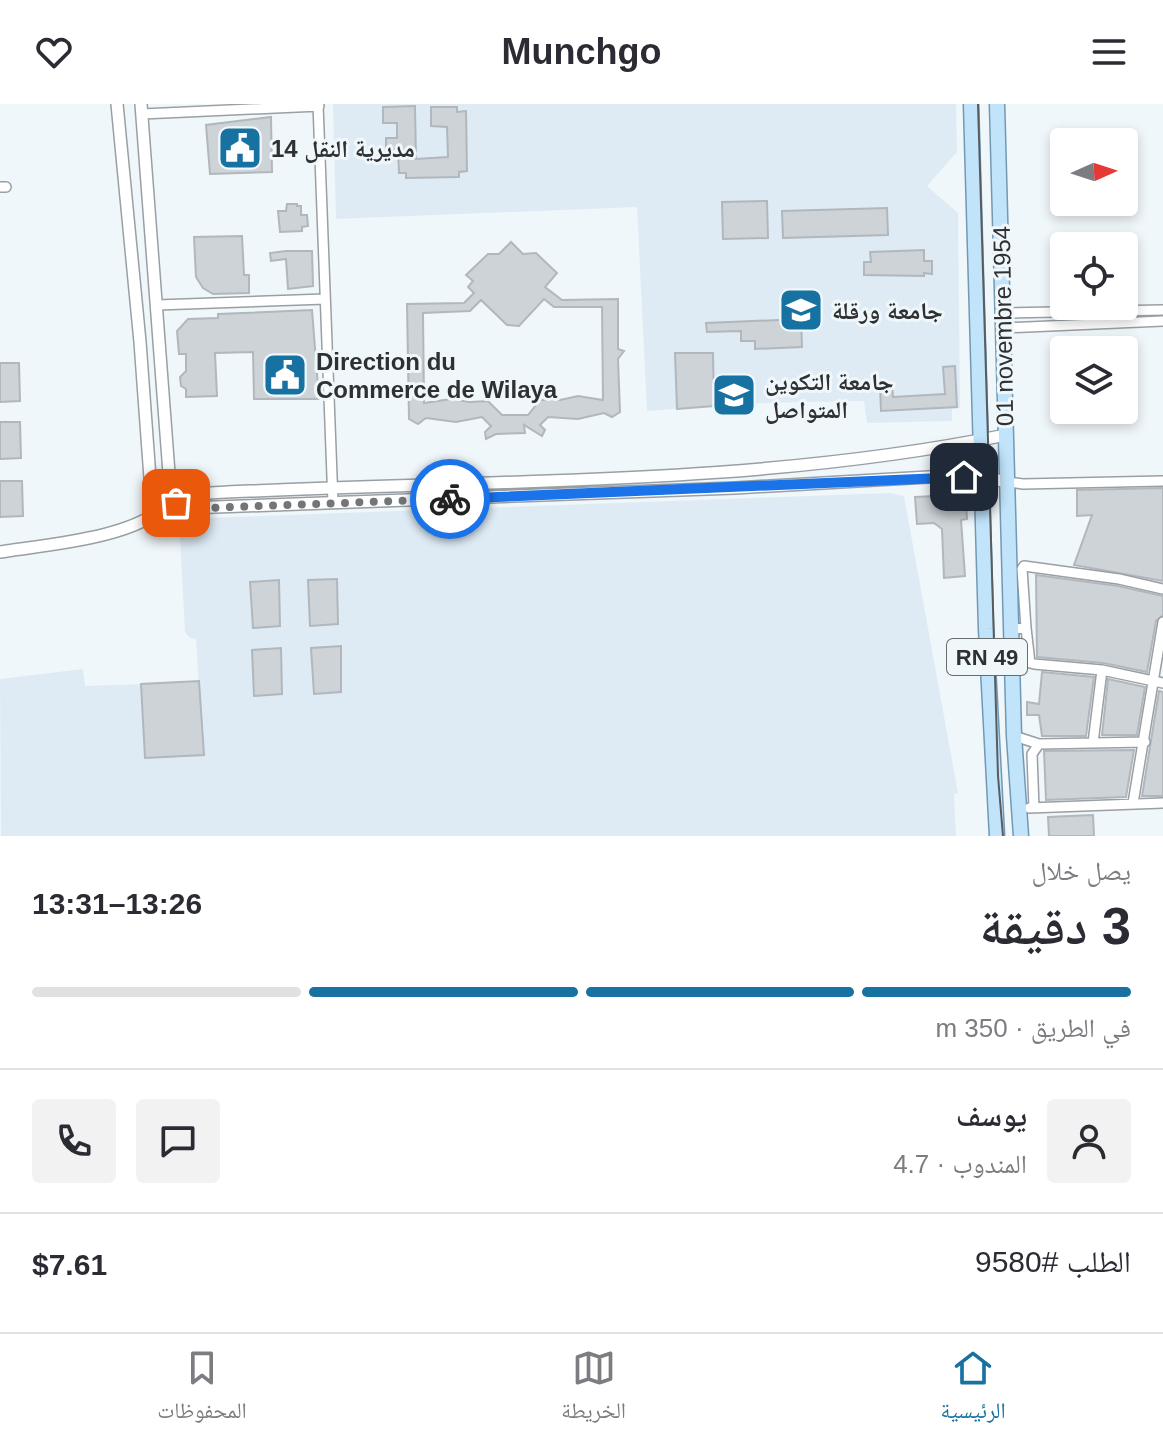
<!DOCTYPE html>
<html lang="ar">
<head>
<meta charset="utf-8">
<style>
  body { margin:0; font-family:Arial,"Noto Naskh Arabic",sans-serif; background:#f2f2f3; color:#2b2b33; direction:rtl; height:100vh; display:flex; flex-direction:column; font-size:30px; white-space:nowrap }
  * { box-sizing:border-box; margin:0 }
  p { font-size:26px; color:#7c7c81 }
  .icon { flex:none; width:44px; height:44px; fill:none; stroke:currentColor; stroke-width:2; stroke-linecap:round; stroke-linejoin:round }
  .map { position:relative; height:732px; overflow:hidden; direction:ltr }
  .drawer { display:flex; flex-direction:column; background:#fff; flex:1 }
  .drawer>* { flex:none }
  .needle { width:52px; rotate:87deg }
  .fabs { position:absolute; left:1050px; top:24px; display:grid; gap:16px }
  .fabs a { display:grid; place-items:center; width:88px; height:88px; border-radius:8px; background:#fff; box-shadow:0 4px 12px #0003; font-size:40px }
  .pin { position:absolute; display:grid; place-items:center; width:68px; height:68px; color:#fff; margin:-34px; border-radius:16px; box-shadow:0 4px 12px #0006 }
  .courier { position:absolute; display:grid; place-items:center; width:80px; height:80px; margin:-40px; border:6px solid #1a73e8; border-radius:50%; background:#fff; color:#222; box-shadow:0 2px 10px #0007 }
  .headline em { font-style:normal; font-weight:600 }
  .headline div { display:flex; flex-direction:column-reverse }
  .headline { display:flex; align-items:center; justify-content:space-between; height:136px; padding:0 32px }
  h1 { font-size:52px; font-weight:600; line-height:60px }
  .bar { display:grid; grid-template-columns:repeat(4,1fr); gap:12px 8px; align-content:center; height:96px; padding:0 32px }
  .bar i { height:10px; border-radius:6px; background:#e1e1e2 }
  .bar .current { background:#1872a1 }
  .bar p { grid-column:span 4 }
  .line { display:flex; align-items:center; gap:20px; padding:0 32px; border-top:2px solid #e1e1e2 }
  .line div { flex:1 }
  .round { display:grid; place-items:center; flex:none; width:84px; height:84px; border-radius:8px; background:#f2f2f3 }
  header { display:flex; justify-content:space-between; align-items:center; height:104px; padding:0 32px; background:#fff; font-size:36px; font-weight:600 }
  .tabs { display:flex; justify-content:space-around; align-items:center; height:112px; border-top:2px solid #e1e1e2; background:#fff; font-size:22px; color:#7c7c81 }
  .tabs a { display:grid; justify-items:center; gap:4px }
  .tabs .current { color:#1872a1 }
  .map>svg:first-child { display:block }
</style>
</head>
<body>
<header><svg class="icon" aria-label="menu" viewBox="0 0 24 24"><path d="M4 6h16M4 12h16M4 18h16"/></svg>Munchgo<svg class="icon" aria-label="heart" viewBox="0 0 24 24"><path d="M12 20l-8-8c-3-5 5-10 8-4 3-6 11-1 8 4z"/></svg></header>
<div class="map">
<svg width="1163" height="732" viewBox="0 0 1163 732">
  <rect width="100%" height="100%" fill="#f0f7fb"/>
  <path fill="#deebf5" d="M333,0H956L957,48L927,82L958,109L960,304L952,305V317L867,319L864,297L763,299L647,307L637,103L336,115Z
    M890,389L904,392L958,689L954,690L956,732H1L0,575L83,565L85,582L141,580L145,654L203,651L196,535L190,534L185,528L179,415Z"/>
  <path fill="#cdd3d7" stroke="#b1b7bc" stroke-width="2" fill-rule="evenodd" d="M415,2L416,55L448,53L447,23L431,22V3H457V8L466,7L467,67L459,68V73L406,74V69H399L398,45H386V34H397V19H383V3Z
    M271,13L272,68L210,70L206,21Z
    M767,97L768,134L723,135L722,98Z
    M287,100H297V102H301V111H307L308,122L302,123V127L280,128L278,107H286Z
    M887,104L888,131L783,134L782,107Z
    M242,132L244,171H249V189L213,190L203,184L196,173L194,133Z
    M511,138L523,150L536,149L557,169L545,183L562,196L618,195V245L624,247L618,255L620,308L612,313L604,309L578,315L548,313L540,321L545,326L542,332L524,321L525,329L496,330L486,335L485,328L491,322L482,313L456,318L426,314L418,320L409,315L407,200L464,199L474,189L468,183L473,177L466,171L488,150H499ZM544,195L554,203H602L603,296L578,292L560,296H540L528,311H502L488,297L470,298L451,295L424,299L423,209L470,207L481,196L507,221L519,222Z
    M924,146V157H932V170L924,169V172L864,171V158H871L870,148Z
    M286,147H312L313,182L288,185L286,155L271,157L270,149Z
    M312,206L319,295H254L253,248L215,249L217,292L186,293V285L181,282L180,273L186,267V250H179L177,227L188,215L218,214V210Z
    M801,215L802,243L755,245V237H741V227L707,228L706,219Z
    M675,249H713L714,302L677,305Z
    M0,259H19L20,297L0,298Z
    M955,262L957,303L881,307L880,282L892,281L893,293L945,290L943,263Z
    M1124,288H1135V306L1124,307Z
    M0,318H20L21,354L0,355Z
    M0,377H22L23,412L0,413Z
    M1163,384V477L1074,461L1092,411L1077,412V386Z
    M956,391L966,399L967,415L961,416L965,472L944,474L942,425L934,419L917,420L915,393Z
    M1036,471L1118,482L1163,492V511L1156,517L1147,568L1103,559L1037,553Z
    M337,475L338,520L310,522L308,476Z
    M279,476L280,522L253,524L250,478Z
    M341,542V588L314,590L311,544Z
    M281,544L282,590L254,592L252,546Z
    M1042,568L1094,573L1086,632H1042L1039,611H1027V598L1039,600Z
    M1108,575L1145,583L1137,631H1102Z
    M199,577L204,651L145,654L141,580Z
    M1159,587L1163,588V692H1142Z
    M1134,646L1126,693L1046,696L1044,647Z
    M1093,711L1094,732H1049L1048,713Z"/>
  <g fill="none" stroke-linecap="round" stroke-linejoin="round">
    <g stroke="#999fa3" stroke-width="12">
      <path id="minor" d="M318,0L333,399
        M142,10L319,2
        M0,83H6
        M157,201L325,195
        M1003,209L1163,206
        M1003,224L1163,217
        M1008,378L1023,380L1163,377
        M1026,524L1030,559L1034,560L1102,566L1163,579
        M1011,525L1026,524L1022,465L1024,462L1119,475L1163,485
        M1014,632L1039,640
        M1093,639L1102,566
        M1133,699L1163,518
        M1029,704L1163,699
        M1034,704L1032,650L1039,640L1145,638"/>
    </g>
    <g stroke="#999fa3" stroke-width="14">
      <path id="tertiary" d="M117,0L140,238L150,374L155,396L162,405L735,384L946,372L982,373L1008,378
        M141,0L169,369L174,393
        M172,387L210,389C476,375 744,384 1006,331
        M0,448C43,441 138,434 166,400"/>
    </g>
    <g stroke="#7299b3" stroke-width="17">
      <path id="primary" d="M971,0L986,525L997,732
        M997,0L1014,632L1021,732"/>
    </g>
    <use href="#minor" stroke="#fff" stroke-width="9"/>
    <use href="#tertiary" stroke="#fff" stroke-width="11"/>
    <use href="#primary" stroke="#c1e4fb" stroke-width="14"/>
    <path stroke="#595c5e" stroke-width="2" d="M978,0L998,672L1003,732"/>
  </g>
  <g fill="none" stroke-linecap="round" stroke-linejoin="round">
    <path stroke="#727678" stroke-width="8" stroke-dasharray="0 14.4" d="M176,399L179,405L450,395"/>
    <path stroke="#1a73e8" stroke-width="10" d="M450,395L964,373"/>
  </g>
  <defs>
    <g id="civic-square" transform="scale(2.3)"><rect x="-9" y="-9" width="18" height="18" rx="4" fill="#1872a1" stroke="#f0f7fb"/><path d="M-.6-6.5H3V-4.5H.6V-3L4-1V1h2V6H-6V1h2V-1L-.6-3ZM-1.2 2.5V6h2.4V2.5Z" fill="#fff"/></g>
    <g id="university-square" transform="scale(2.3)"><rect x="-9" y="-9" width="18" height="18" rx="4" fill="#1872a1" stroke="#f0f7fb"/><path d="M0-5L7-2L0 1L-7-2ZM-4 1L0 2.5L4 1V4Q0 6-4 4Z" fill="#fff"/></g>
  </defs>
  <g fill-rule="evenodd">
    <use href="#civic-square" x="240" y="44"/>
    <use href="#university-square" x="801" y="206"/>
    <use href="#civic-square" x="285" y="271"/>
    <use href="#university-square" x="734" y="291"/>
  </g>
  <g text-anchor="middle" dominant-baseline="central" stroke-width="6" stroke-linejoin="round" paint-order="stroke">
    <rect fill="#f0f7fb" stroke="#686c6e" stroke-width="2" x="947" y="535" width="80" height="36" rx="6"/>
    <g font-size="22" font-weight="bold" fill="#2e3032">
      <text x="987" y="553">RN 49</text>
    </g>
    <g font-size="24" font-weight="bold" fill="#2e3032" stroke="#f0f7fb" text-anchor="start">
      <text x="271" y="44">مديرية النقل 14</text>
      <text x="832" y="206">جامعة ورقلة</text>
      <text x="316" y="257">Direction du<tspan x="316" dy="28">Commerce de Wilaya</tspan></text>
      <text x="765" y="277">جامعة التكوين<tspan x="765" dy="28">المتواصل</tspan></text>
    </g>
    <g font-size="24" fill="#2e3032" stroke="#f0f7fb">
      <text transform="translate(1003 222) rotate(-91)">01 novembre 1954</text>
    </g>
  </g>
</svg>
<div class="fabs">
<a><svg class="needle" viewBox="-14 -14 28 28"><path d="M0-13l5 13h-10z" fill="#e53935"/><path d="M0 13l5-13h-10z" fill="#7c7c81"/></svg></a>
<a><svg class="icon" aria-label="locate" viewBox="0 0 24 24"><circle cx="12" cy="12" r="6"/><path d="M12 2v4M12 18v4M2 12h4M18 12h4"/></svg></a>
<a><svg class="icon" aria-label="layers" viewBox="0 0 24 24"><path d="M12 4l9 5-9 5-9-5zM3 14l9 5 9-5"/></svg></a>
</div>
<div class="pin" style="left:176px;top:399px;background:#ea580c"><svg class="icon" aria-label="bag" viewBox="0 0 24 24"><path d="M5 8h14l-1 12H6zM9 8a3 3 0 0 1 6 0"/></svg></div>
<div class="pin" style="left:964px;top:373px;background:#1f2937"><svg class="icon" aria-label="home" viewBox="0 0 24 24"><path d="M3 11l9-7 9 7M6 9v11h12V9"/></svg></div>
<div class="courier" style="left:450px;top:395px"><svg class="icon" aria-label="bike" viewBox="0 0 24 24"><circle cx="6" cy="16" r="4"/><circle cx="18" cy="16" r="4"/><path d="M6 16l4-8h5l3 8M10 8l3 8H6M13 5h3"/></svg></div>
</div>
<section class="drawer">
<div class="headline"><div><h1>3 دقيقة</h1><p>يصل خلال</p></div><em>13:26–13:31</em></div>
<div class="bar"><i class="current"></i><i class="current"></i><i class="current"></i><i></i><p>في الطريق · 350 m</p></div>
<div class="line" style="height:144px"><a class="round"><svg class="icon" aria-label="person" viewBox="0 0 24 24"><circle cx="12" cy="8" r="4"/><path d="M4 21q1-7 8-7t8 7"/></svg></a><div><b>يوسف</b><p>المندوب · 4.7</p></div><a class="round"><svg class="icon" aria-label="chat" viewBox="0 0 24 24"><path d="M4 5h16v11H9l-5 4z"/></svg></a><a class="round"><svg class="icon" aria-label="phone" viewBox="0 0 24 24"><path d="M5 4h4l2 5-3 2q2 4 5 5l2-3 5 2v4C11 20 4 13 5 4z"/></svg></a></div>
<div class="line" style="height:104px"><div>الطلب #9580</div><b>$7.61</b></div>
</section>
<nav class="tabs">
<a class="current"><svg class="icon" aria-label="home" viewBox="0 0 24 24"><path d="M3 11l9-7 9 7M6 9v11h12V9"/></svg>الرئيسية</a>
<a><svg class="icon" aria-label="map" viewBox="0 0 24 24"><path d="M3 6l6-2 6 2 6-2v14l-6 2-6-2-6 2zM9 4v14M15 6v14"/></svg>الخريطة</a>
<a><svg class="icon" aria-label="saved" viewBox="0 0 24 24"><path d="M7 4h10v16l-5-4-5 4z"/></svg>المحفوظات</a>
</nav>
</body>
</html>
